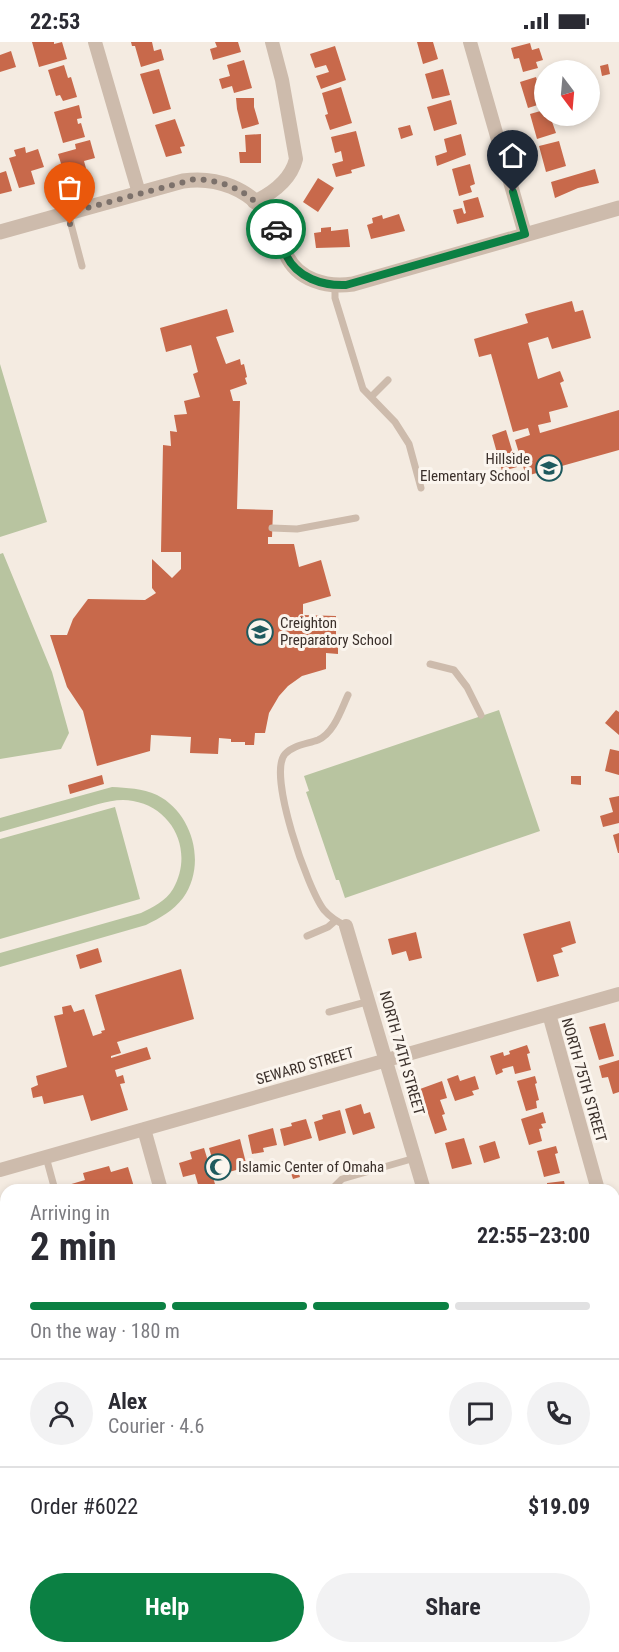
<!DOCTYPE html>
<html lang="en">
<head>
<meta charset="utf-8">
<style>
  body { margin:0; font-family:"Roboto Condensed",sans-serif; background:#f2f2f3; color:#2b2b33; height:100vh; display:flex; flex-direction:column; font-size:22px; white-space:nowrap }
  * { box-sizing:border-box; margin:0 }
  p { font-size:20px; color:#7c7c81 }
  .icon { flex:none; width:33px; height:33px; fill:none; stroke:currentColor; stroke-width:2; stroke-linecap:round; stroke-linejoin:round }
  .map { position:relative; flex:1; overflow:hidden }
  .drawer { position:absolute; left:0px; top:1142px; width:620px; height:470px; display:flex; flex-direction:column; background:#fff; border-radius:18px 18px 0 0; box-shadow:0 3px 9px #0003 }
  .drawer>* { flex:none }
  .needle { width:39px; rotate:164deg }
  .fabs { position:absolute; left:534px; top:18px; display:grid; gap:12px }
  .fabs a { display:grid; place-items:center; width:66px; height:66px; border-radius:50%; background:#fff; box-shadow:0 3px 9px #0003; font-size:30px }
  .pin { position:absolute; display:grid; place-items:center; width:51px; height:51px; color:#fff; margin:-62px -26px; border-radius:50% 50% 50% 0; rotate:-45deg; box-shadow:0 0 6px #0007 }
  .pin .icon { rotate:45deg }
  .courier { position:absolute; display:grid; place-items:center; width:60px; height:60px; margin:-30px; border:4px solid #0b8043; border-radius:50%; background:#fff; color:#222; box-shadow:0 2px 8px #0007 }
  .summary em { font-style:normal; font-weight:700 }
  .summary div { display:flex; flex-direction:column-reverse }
  .summary { display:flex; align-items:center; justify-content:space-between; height:102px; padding:0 30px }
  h1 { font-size:39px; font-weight:700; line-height:45px }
  .bar { display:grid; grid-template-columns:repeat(4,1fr); gap:9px 6px; align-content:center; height:72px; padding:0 30px }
  .bar i { height:8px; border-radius:4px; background:#e1e1e2 }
  .bar .active { background:#0b8043 }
  .bar p { grid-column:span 4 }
  .line { display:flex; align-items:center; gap:15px; padding:0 30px; border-top:2px solid #e1e1e2 }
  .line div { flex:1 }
  .round { display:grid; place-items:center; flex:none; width:63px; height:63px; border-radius:32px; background:#f2f2f3 }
  .action { display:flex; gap:12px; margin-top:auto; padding:12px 30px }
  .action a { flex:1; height:69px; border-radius:36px; background:#0b8043; color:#fff; font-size:24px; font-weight:700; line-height:69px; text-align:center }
  .action a+a { background:#f2f2f3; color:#2b2b33 }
  .status { display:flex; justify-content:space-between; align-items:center; height:42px; padding:0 30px; background:#fff; direction:ltr }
  .status svg { height:16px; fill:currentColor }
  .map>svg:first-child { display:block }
</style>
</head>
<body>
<div class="status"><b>22:53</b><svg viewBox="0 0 49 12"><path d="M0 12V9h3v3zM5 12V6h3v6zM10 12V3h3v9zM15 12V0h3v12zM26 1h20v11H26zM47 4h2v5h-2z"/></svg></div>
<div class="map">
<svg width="619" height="1610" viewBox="0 0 619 1610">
  <rect width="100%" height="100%" fill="#f4ebe1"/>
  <path fill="#b8c4a0" d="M0,322L47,480L0,495Z
    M3,511L52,630L69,691L61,707L0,717V512Z
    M499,668L540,789L345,856L339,838H336L306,750L309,749L304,734Z
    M112,745C127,746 142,746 157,753C193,771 207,823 183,856C173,869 160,876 146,883L0,925V911L141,871C153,865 166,859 173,847C194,811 174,766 133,759C114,755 93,764 75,769C50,776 25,783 0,790V776Z
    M115,765L140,857L0,897V797Z"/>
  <path fill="#c8694b" d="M32,0H54V2L62,0L67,17L39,25Z
    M131,0H152L154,9L161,7L164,18L141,25L135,4H132Z
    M215,0H238L241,10L213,18L210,7L217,5Z
    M417,0H433L438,17L423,22Z
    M530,1L532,8L539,6L543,18L536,20L538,26L523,30L519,16L514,17L511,6Z
    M335,4L346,38L321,47L316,34L329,30L326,23L315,26L310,12Z
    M11,9L16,25L0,30V13Z
    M244,18L252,46L234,51L232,44L222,47L219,37L230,34L227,23Z
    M608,22L610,32L602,34L600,24Z
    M64,23L68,36L71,35L77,55L63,59L60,53L56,54L48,28Z
    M159,27L171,67L153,72L140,32Z
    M443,27L450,53L432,57L425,32Z
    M536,35L544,61L528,66L520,40Z
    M341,45L352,81L330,88L325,73L328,72L322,51Z
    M236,56H254V65L259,82L242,87L237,67Z
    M451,58L457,82L434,89L427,65Z
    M79,63L82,76L77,77L78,82L81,81L85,95L63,101L54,70Z
    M544,68V74H550L556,91L537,97L530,72Z
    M175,77L185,104L180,105L182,111L166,115L155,83Z
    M410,83L413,93L401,97L398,86Z
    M356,89L365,124L351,128L352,131L336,135L332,122L343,119L341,109L335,111L331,95Z
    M261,92V121H240L239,110H246L245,93Z
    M461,92L466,113L437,124L435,114L447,110L444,97Z
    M90,98L95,116L84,119L89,137L72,142L68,127L63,128L58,112L76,107L75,102Z
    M559,99L566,124L546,130L539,104Z
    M25,105L26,111L38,107L44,125L31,129L35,142L19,146L9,116L16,114L14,108Z
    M470,122L475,142L470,144L472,150L459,154L452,127Z
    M595,127L599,141L578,146L555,156L551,140Z
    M6,129L12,149L0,152V131Z
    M318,136L334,146L318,170L303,160Z
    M478,155L484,175L457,182L453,168L462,166L464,172L466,171L463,159Z
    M399,172L405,189L371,197L367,183L373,181L372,176L382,173L383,177Z
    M331,185V189L348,187L350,205L316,206L314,191L321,190V186Z
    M572,259L575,270L583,268L591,296L552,307L548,295L528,301L538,337L560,329L564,339L560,341L568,365L549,370L551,380L538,383L540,391L619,368V408L526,434L515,398L530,393L528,386L513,390L491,312L479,315L474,297L528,281L525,272Z
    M227,267L234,290L216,295L226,322L240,317L241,323L244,322L247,335L245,336L247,342L230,348L233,359H240L237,467L273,468L272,495H268V502H294L299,525L321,518L331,554L303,562V573L336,574V602H338V612L326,611V627L302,634L288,644L279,654L269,671L265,691H255L254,703H245V700H231V697L219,696L218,712L190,711L191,695L151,693L150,709L97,724L83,669L67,645L50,593H67L73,577L88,557L145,558L156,551L152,546V517L172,536L181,527V510H161L163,403L171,404L170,389L177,390L174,373L187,372L184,359L200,355L193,332L198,330L191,303L166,310L160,286Z
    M506,388L517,425L502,429L492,393Z
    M616,668L619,670V693L605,681Z
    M610,707L619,709V733L605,729Z
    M102,733L104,742L70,752L68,743Z
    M571,734H581V743L571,742Z
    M619,754V781L603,785L600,774L613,770L609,756Z
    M619,791V811H618L613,793Z
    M570,879L576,901L561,906L563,910L553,913L559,934L537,940L523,892Z
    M416,890L422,916L409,919L406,909L392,913L388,897Z
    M98,906L102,920L80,927L76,913Z
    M181,927L194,977L117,1000L121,1011L111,1014V1016L147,1005L151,1017L115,1028L117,1035L123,1033L125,1041L120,1042L128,1068L91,1079L83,1053L44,1062L42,1054L33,1056L31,1046L38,1043L36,1034L67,1025L54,974L63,972L62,965L71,963L74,970L84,967L93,994L102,991L101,989L105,988L95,953Z
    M605,981L614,1014L599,1018L589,985Z
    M527,1003L530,1011L527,1012L531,1028L515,1032L513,1024L502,1027L503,1030L496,1033L490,1014L503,1010L504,1014L510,1012L509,1009Z
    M619,1018V1050L613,1052L608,1035L602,1036L599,1024Z
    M458,1033L460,1039L475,1034L479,1047L472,1049L474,1053L455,1059L447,1037Z
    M535,1034L537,1041L535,1042L539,1058L536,1059L537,1066L526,1069L517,1039Z
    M442,1039L447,1056L440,1058L445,1072L442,1073L447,1088L435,1092L420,1047Z
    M361,1062L364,1072L370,1070L375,1086L353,1093L345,1067Z
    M340,1068L346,1091L319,1099L314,1080L323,1077L322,1073Z
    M543,1070L546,1081L541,1082L543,1086L539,1087L542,1099L529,1103L521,1077Z
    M306,1077L312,1096L284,1104L280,1087L292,1084L291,1081Z
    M273,1086L277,1103L263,1106L264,1110L252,1112L248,1093Z
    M464,1096L472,1122L452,1127L445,1101Z
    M240,1097L247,1125L229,1130L226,1120L214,1123L209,1106Z
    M495,1099L500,1116L484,1121L479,1104Z
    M556,1104L558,1111L555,1112L560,1131L544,1135L537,1109Z
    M204,1106L215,1142L199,1146L195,1132L183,1135L179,1121L192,1117L190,1110Z
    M109,1124L111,1130L128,1125L135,1148H115L113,1142L94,1148H69L68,1143L85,1138L83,1131Z
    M297,1126L300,1135L293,1137L290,1128Z
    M564,1139L566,1148H547V1141Z
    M6,1162V1183L0,1184V1164Z
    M6,1204V1224L0,1226V1205Z
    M614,1214L619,1223V1230L614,1233Z
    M6,1244V1264L0,1265V1246Z
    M6,1285V1306L0,1308V1287Z
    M614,1294L619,1313L614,1314Z
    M619,1370V1391L614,1392V1375L616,1374L615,1371Z
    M619,1447V1465L614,1469V1448Z
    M616,1540L619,1559L614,1560V1541Z
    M200,1605H266L268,1610H202Z
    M582,1605H608L609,1610H584Z"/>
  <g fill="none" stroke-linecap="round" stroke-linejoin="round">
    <path stroke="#cdbbac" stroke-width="7" d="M68,171L82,224
      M335,243V256L363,347L395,380L409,402L421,446
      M371,355L388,338
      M272,486L297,487L356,476
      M430,622L454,628L467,645L481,673
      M346,884C338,880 330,875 324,868C308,848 267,732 285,712C293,703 307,702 318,698C334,691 341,668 348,653
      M307,894L328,885L335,879
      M329,970L370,959
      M46,1115L55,1148
      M331,1148L342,1137L415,1116
      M0,1319L6,1318
      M0,1435L6,1433
      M285,1605L287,1610
      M320,1605L322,1610
      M79,1608L88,1605
      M153,1610L170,1606L177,1610"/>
    <path stroke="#cdbbac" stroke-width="14" d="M95,0L139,151
      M470,0L525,192
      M254,160C273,151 291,137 296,117L282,38L272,0
      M346,884L424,1148
      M549,972L598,1148
      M144,1087L161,1148
      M0,1128L619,952
      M614,1347L619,1346
      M614,1504L619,1503
      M342,1605L345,1610
      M554,1605L556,1610
      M463,1610L480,1605"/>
    <path stroke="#cdbbac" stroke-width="15" d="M0,190L183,139C217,134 249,147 269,174C277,186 280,200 286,212C297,238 327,246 353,242L619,166"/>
    <path stroke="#7d675c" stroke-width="15" d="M0,1460L6,1481
      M0,1537L6,1558
      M20,1605L21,1610
      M42,1605L44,1610"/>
  </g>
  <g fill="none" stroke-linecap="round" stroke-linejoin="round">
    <path stroke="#7c716b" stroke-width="6" stroke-dasharray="0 10.8" d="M70,182L68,171L195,137C232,139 258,154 276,187"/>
    <path stroke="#0b8043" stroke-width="8" d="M276,187C279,195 282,205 286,213C297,236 323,244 346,243L525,192L513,150"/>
  </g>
  <defs>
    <g id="school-ring" transform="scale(1.35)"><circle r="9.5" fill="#fbf5ee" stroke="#1f5a5e" stroke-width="1.5"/><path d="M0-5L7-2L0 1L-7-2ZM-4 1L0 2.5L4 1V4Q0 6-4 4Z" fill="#1f5a5e"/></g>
    <g id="mosque-ring" transform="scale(1.35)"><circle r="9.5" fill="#fbf5ee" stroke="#1f5a5e" stroke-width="1.5"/><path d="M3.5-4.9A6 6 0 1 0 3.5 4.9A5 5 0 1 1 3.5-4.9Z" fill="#1f5a5e"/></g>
  </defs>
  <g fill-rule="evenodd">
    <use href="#school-ring" x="549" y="426"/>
    <use href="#school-ring" x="260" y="590"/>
    <use href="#mosque-ring" x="218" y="1125"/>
  </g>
  <g text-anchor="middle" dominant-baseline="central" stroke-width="6" stroke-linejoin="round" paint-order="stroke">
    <g font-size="15" fill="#3b302b" stroke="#fbf5ee" text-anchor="start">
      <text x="530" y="417" text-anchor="end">Hillside<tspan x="530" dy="17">Elementary School</tspan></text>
      <text x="280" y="581">Creighton<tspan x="280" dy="17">Preparatory School</tspan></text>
      <text x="238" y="1125">Islamic Center of Omaha</text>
    </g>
    <g font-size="15" fill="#3b302b" stroke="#fbf5ee">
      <text transform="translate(402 1011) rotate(74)">NORTH 74TH STREET</text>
      <text transform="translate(305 1024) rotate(-16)">SEWARD STREET</text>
      <text transform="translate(584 1038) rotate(74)">NORTH 75TH STREET</text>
    </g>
  </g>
</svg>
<div class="fabs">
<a><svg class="needle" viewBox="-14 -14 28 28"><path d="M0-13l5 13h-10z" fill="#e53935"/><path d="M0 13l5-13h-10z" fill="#7c7c81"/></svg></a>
</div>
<div class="pin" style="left:70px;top:182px;background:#ea580c"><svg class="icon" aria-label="bag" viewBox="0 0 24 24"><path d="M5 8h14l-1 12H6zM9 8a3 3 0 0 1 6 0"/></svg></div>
<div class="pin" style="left:513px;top:150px;background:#1f2937"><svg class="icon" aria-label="home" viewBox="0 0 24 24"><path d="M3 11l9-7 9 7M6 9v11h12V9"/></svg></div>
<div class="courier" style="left:276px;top:187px"><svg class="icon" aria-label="car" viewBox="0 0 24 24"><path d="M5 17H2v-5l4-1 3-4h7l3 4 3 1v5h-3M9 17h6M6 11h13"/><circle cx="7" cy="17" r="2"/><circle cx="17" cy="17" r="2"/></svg></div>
<section class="drawer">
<div class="summary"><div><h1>2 min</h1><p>Arriving in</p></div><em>22:55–23:00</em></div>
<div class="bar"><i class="active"></i><i class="active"></i><i class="active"></i><i></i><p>On the way · 180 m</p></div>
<div class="line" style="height:108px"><a class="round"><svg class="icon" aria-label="person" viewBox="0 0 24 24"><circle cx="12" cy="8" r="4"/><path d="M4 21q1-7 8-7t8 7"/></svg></a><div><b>Alex</b><p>Courier · 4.6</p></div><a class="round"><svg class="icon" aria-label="chat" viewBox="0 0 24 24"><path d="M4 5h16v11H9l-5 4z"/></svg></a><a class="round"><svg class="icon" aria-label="phone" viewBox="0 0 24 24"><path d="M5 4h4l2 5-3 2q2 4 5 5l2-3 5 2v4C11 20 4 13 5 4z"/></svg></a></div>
<div class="line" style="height:78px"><div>Order #6022</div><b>$19.09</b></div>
<div class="action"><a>Help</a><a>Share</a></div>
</section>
</div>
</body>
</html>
